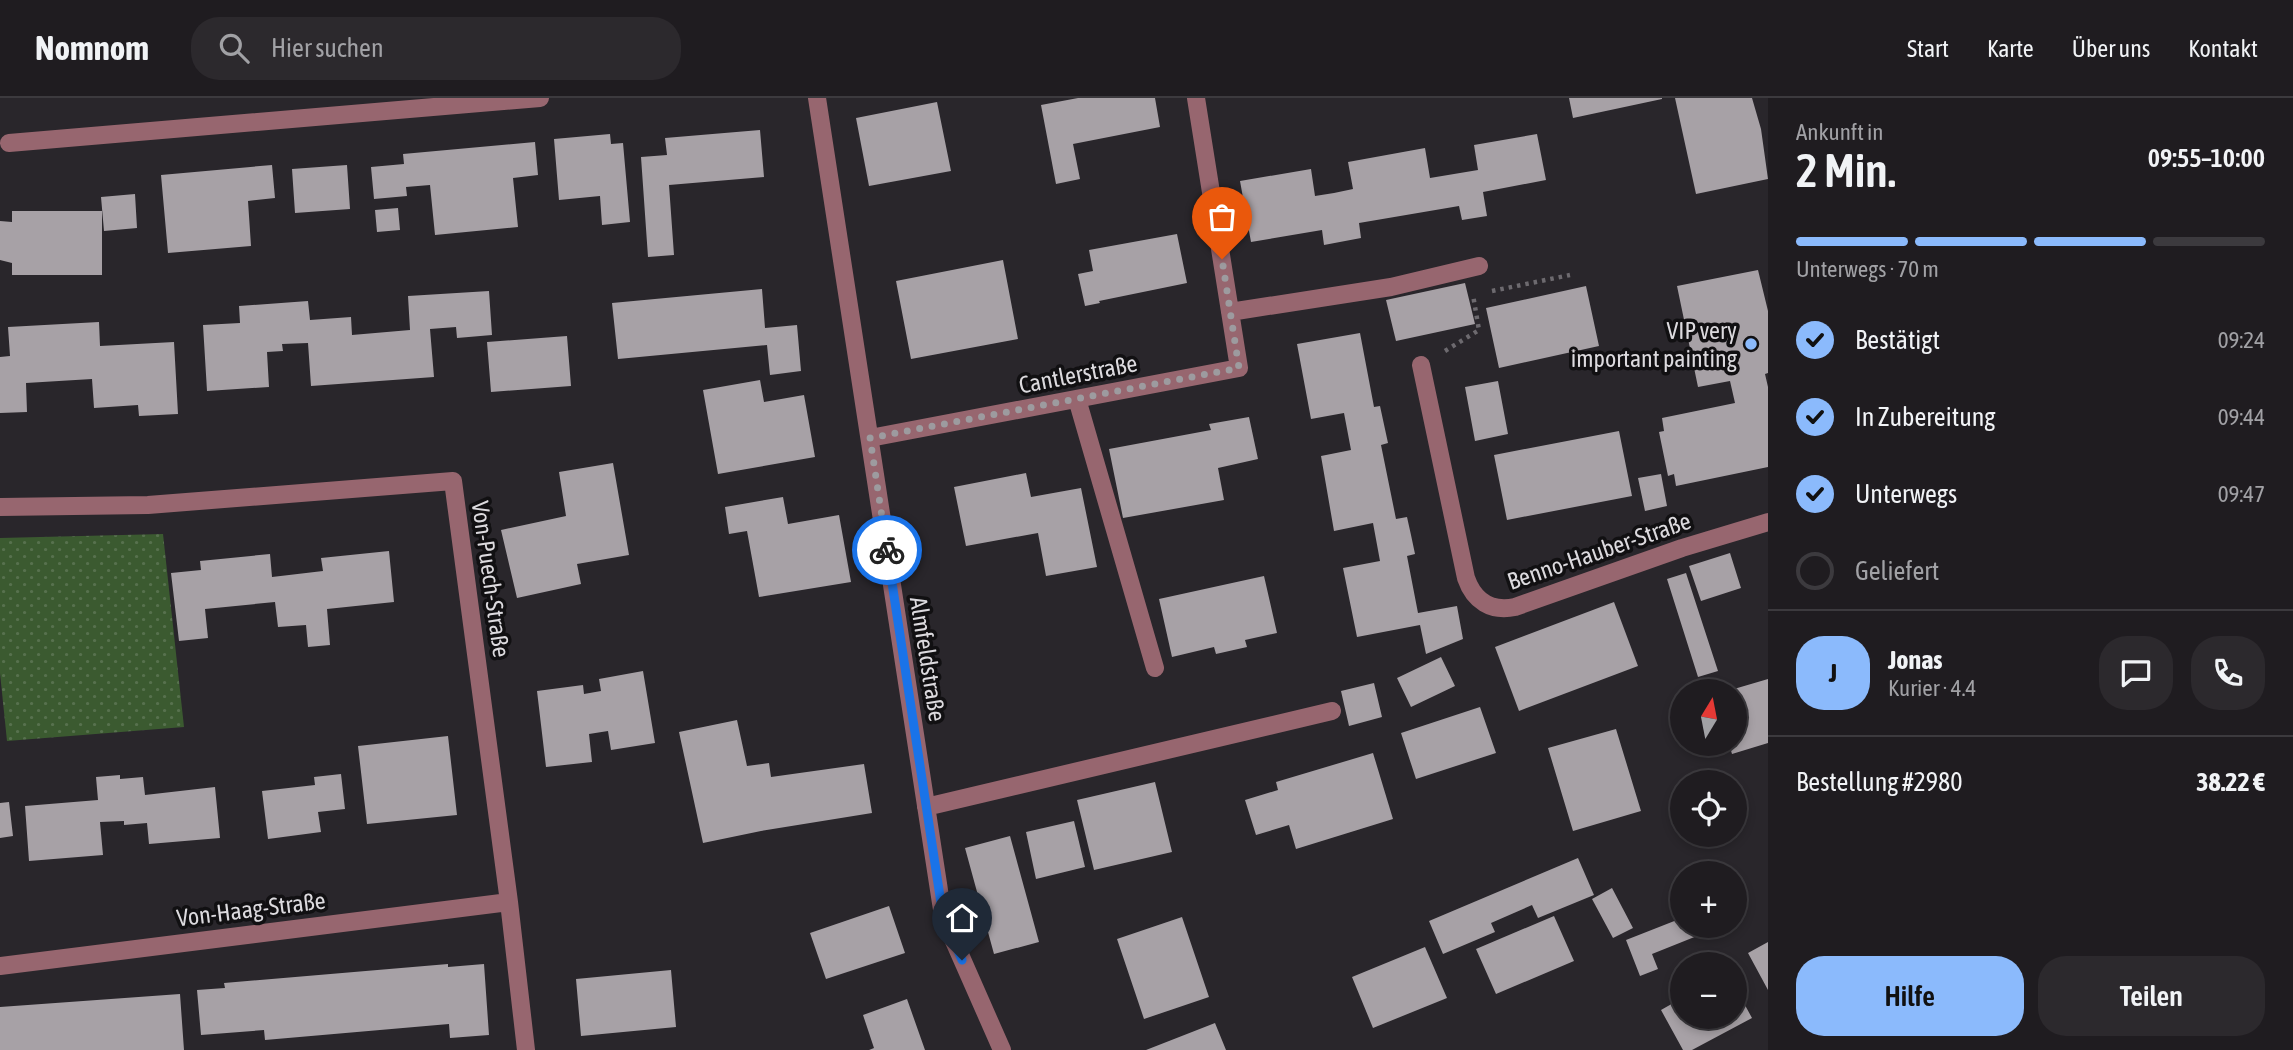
<!DOCTYPE html>
<html lang="de">
<head>
<meta charset="utf-8">
<style>
  body { margin:0; font-family:"Asap Condensed",sans-serif; background:#2c292d; color:#f1f3f6; height:100vh; display:flex; flex-direction:column; font-size:26px; white-space:nowrap }
  * { box-sizing:border-box; margin:0 }
  p { font-size:23px; color:#a1a1a5 }
  .icon { flex:none; width:38px; height:38px; fill:none; stroke:currentColor; stroke-width:2; stroke-linecap:round; stroke-linejoin:round }
  .map { position:relative; flex:1; overflow:hidden }
  .drawer { display:flex; flex-direction:column; background:#1f1c20; width:525px }
  .drawer>* { flex:none }
  .needle { width:46px; rotate:10deg }
  .fabs { position:absolute; left:1670px; top:581px; display:grid; gap:14px }
  .fabs a { display:grid; place-items:center; width:77px; height:77px; border-radius:50%; background:#1f1c20; box-shadow:0 4px 10px #0003,0 0 0 2px #3c3a3e; font-size:35px }
  .pin { position:absolute; display:grid; place-items:center; width:60px; height:60px; color:#fff; margin:-72px -30px; border-radius:50% 50% 50% 0; rotate:-45deg; box-shadow:0 0 7px #0007 }
  .pin .icon { rotate:45deg }
  .courier { position:absolute; display:grid; place-items:center; width:70px; height:70px; margin:-35px; border:5px solid #1a73e8; border-radius:50%; background:#fff; color:#222; box-shadow:0 2px 9px #0007 }
  .summary em { font-style:normal; font-weight:600 }
  .summary div { display:flex; flex-direction:column-reverse }
  .summary { display:flex; align-items:center; justify-content:space-between; height:119px; padding:0 28px }
  h1 { font-size:46px; font-weight:600; line-height:52px }
  .bar { display:grid; grid-template-columns:repeat(4,1fr); gap:10px 7px; align-content:center; height:84px; padding:0 28px }
  .bar i { height:9px; border-radius:5px; background:#3c3a3e }
  .bar .active { background:#8bbafc }
  .bar p { grid-column:span 4 }
  .line { display:flex; align-items:center; gap:18px; padding:0 28px; border-top:2px solid #3c3a3e }
  .line div { flex:1 }
  .round { display:grid; place-items:center; flex:none; width:74px; height:74px; border-radius:28px; background:#2c292d }
  ol { padding:0 28px; list-style:none }
  li { display:flex; align-items:center; gap:21px; height:77px }
  li p { margin-inline-start:auto }
  li .icon { padding:7px; border-radius:50%; background:#8bbafc; color:#111; stroke-width:4 }
  li:last-child { color:#a1a1a5 }
  li i { width:38px; height:38px; border:4px solid #3c3a3e; border-radius:50% }
  .cta { display:flex; gap:14px; margin-top:auto; padding:14px 28px }
  .cta a { flex:1; height:80px; border-radius:28px; background:#8bbafc; color:#111; font-size:28px; font-weight:600; line-height:80px; text-align:center }
  .cta a+a { background:#2c292d; color:#f1f3f6 }
  header { display:flex; align-items:center; gap:42px; box-sizing:border-box; height:98px; padding:0 35px; background:#1f1c20; border-bottom:2px solid #3c3a3e }
  header strong { font-size:33px }
  nav { display:flex; gap:38px; margin-inline-start:auto; font-size:24px }
  .search { width:490px; height:63px; background:#2c292d; display:flex; align-items:center; gap:18px; box-sizing:border-box; padding:0 24px; border-radius:28px; color:#a1a1a5; font-size:26px }
  main { display:flex; flex:1; min-height:0 }
  .map>svg:first-child { display:block }
</style>
</head>
<body>
<header>
<strong>Nomnom</strong>
<div class="search"><svg class="icon" aria-label="search" viewBox="0 0 24 24"><circle cx="10" cy="10" r="6"/><path d="M15 15l6 6"/></svg>Hier suchen</div>
<nav><a>Start</a><a>Karte</a><a>Über uns</a><a>Kontakt</a></nav>
</header>
<main>
<div class="map">
<svg width="1768" height="952" viewBox="0 0 1768 952">
  <defs>
    <pattern id="grass-dots" width="8" height="8" patternUnits="userSpaceOnUse" patternTransform="scale(1.75)"><rect width="8" height="8" fill="#3b5a30"/><path d="M2 2h.1M6 6h.1" fill="none" stroke="#57714e" stroke-width="1.8" stroke-linecap="round"/></pattern>
  </defs>
  <rect width="100%" height="100%" fill="#29262b"/>
  <path fill="url(#grass-dots)" d="M163,436L184,629L7,643L0,575V440Z"/>
  <path fill="#a7a1a6" d="M1078,0H1155L1160,29L1073,46L1080,81L1056,86L1041,7Z
    M1569,0H1662V1L1573,20Z
    M1675,0H1752L1761,31L1768,81L1696,96Z
    M937,4L951,73L869,88L856,20Z
    M760,32L764,79L669,87L674,157L648,159L641,59L667,57L665,40Z
    M610,36L611,46L623,45L630,124L602,127L600,98L559,102L554,41Z
    M1537,36L1546,82L1483,94L1487,118L1462,122L1459,108L1359,125L1361,140L1324,147L1322,132L1251,144L1240,83L1311,71L1315,98L1334,95L1353,91L1348,64L1425,50L1430,80L1478,72L1474,47Z
    M535,44L538,77L513,80L518,129L435,137L430,87L406,89L407,98L374,101L371,69L404,66L403,56Z
    M272,67L275,100L248,103L251,148L168,155L161,77Z
    M347,67L350,111L295,115L292,71Z
    M135,96L137,130L104,133L101,99Z
    M398,110L400,132L377,134L375,112Z
    M12,113H102V177H12V165L0,162V123L12,124Z
    M1177,136L1187,185L1099,203L1100,205L1085,208L1078,176L1093,173L1089,152Z
    M1003,162L1018,241L911,261L896,183Z
    M1758,172L1768,213V275L1765,276L1768,289V369L1676,388L1674,376L1668,378L1659,334L1664,333L1662,320L1735,305L1730,283L1698,289L1677,188Z
    M1465,185L1475,226L1396,243L1386,202Z
    M1586,188L1599,248L1499,270L1486,210Z
    M762,191L765,230L797,227L801,273L770,277L767,247L618,261L612,205Z
    M489,193L492,237L457,240L456,229L430,231L434,279L311,288L308,245L282,246L283,253L267,254L269,289L207,293L203,227L240,225L239,208L308,203L310,222L351,219L352,237L410,232L408,198Z
    M99,224L100,248L174,244L178,316L139,318L138,307L94,310L92,281L26,285L27,314L0,315V259L10,258L8,229Z
    M1360,235L1374,309L1380,308L1388,345L1381,347L1396,421L1407,419L1411,437L1415,456L1407,458L1418,515L1457,508L1463,541L1426,556L1420,527L1357,539L1343,470L1380,463L1373,425L1334,433L1321,358L1351,352L1344,315L1311,321L1297,246Z
    M567,238L571,288L491,294L487,244Z
    M760,282L764,304L804,297L815,359L718,376L703,292Z
    M1498,283L1508,336L1475,343L1465,289Z
    M1249,319L1258,361L1218,370L1224,402L1123,420L1109,351L1211,332L1209,326Z
    M1619,333L1632,398L1507,422L1494,357Z
    M613,365L629,457L577,466L581,486L517,500L501,432L566,418L559,374Z
    M1026,375L1031,399L1081,390L1097,469L1046,478L1038,435L966,448L954,389Z
    M1661,376L1667,408L1645,413L1638,380Z
    M783,399L788,426L839,417L851,484L759,499L747,433L729,436L725,409Z
    M389,453L394,504L327,511L330,547L308,549L306,527L278,529L275,504L205,511L208,540L179,543L171,475L201,472L200,463L270,456L272,479L323,473L321,460Z
    M1730,455L1741,490L1701,503L1689,468Z
    M1686,475L1718,573L1698,579L1667,481Z
    M1264,478L1277,535L1245,542L1247,549L1216,556L1214,549L1172,559L1159,501Z
    M1614,504L1638,568L1519,613L1495,549Z
    M1441,559L1455,588L1411,609L1397,580Z
    M643,573L655,645L611,652L608,633L589,636L592,664L546,669L537,593L583,587L584,596L601,593L599,581Z
    M1768,581V645L1732,656L1729,646H1734V591Z
    M1374,585L1382,619L1349,628L1341,593Z
    M1480,609L1496,655L1416,681L1401,635Z
    M737,622L747,668L769,665L771,679L864,666L872,715L761,733L703,745L679,634Z
    M1616,631L1641,713L1573,733L1548,650Z
    M448,638L457,717L367,726L358,648Z
    M1373,655L1393,721L1296,751L1289,727L1256,737L1245,702L1278,692L1276,684Z
    M341,676L345,711L318,714L321,734L268,741L262,693L315,687L314,679Z
    M120,677V681L143,679L145,697L215,689L220,740L149,746L147,725L124,727V723L100,724L103,757L29,763L25,708L98,702L96,679Z
    M1155,684L1172,754L1094,772L1077,702Z
    M9,704L13,738L0,740V705Z
    M1074,723L1085,769L1036,781L1026,734Z
    M1010,738L1039,844L994,856L965,750Z
    M1578,760L1594,797L1538,820L1532,807L1491,825L1495,834L1443,856L1429,823Z
    M1612,790L1633,830L1613,840L1592,801Z
    M889,808L905,855L826,881L810,835Z
    M1554,818L1574,863L1496,896L1476,851Z
    M1182,819L1209,899L1144,921L1117,841Z
    M1682,820V828H1716L1717,830L1652,856L1658,871L1640,878L1626,842Z
    M1768,844V892L1748,855Z
    M1425,849L1447,900L1373,930L1352,879Z
    M448,866V869L484,866L489,937L450,940L449,926L265,942L264,932L201,937L197,892L225,890L224,885Z
    M671,872L676,929L581,938L576,881Z
    M1734,887L1752,920L1692,952H1683L1661,912L1682,900V919H1734Z
    M180,896L184,952H0V909Z
    M907,901L925,952H869L874,950L863,917Z
    M1215,925L1226,952H1146Z"/>
  <g fill="none" stroke-linecap="round" stroke-linejoin="round">
    <path stroke="#6d6a6f" stroke-width="4.5" stroke-dasharray="3.5 5" stroke-linecap="butt" d="M1492,193L1570,177
      M1445,253L1479,232L1473,197"/>
    <path stroke="#97666f" stroke-width="18" d="M817,0L943,818L1002,952
      M9,45L540,0
      M1230,214L1391,189L1479,168
      M1421,267L1466,480C1474,503 1491,514 1515,509L1682,450L1768,424
      M1077,301L1155,570
      M870,340L1239,270L1196,0
      M0,409L148,407L453,383L509,804L526,952
      M926,709L1332,613
      M0,868L509,804"/>
  </g>
  <g fill="none" stroke-linecap="round" stroke-linejoin="round">
    <path stroke="#9d9b9f" stroke-width="7" stroke-dasharray="0 12.6" d="M887,452L870,340L1239,270L1222,161"/>
    <path stroke="#1a73e8" stroke-width="9" d="M887,452L943,818L962,862"/>
  </g>
  <circle fill="#8bbafc" stroke="#111012" stroke-width="2.5" cx="1751" cy="246" r="7"/>
  <g text-anchor="middle" dominant-baseline="central" stroke-width="7" stroke-linejoin="round" paint-order="stroke">
    <g font-size="24" fill="#dcdade" stroke="#111012" text-anchor="end">
      <text x="1737" y="232">VIP very<tspan x="1737" dy="28">important painting</tspan></text>
    </g>
    <g font-size="24" fill="#dcdade" stroke="#111012">
      <text transform="translate(1078 276) rotate(-11)">Cantlerstraße</text>
      <text transform="translate(1599 453) rotate(-19)">Benno-Hauber-Straße</text>
      <text transform="translate(491 481) rotate(82)">Von-Puech-Straße</text>
      <text transform="translate(928 561) rotate(81)">Almfeldstraße</text>
      <text transform="translate(251 811) rotate(-7)">Von-Haag-Straße</text>
    </g>
  </g>
</svg>
<div class="fabs">
<a><svg class="needle" viewBox="-14 -14 28 28"><path d="M0-13l5 13h-10z" fill="#e53935"/><path d="M0 13l5-13h-10z" fill="#a1a1a5"/></svg></a>
<a><svg class="icon" aria-label="locate" viewBox="0 0 24 24"><circle cx="12" cy="12" r="6"/><path d="M12 2v4M12 18v4M2 12h4M18 12h4"/></svg></a>
<a>+</a>
<a>−</a>
</div>
<div class="pin" style="left:1222px;top:161px;background:#ea580c"><svg class="icon" aria-label="bag" viewBox="0 0 24 24"><path d="M5 8h14l-1 12H6zM9 8a3 3 0 0 1 6 0"/></svg></div>
<div class="pin" style="left:962px;top:862px;background:#1f2937"><svg class="icon" aria-label="home" viewBox="0 0 24 24"><path d="M3 11l9-7 9 7M6 9v11h12V9"/></svg></div>
<div class="courier" style="left:887px;top:452px"><svg class="icon" aria-label="bike" viewBox="0 0 24 24"><circle cx="6" cy="16" r="4"/><circle cx="18" cy="16" r="4"/><path d="M6 16l4-8h5l3 8M10 8l3 8H6M13 5h3"/></svg></div>
</div>
<section class="drawer">
<div class="summary"><div><h1>2 Min.</h1><p>Ankunft in</p></div><em>09:55–10:00</em></div>
<div class="bar"><i class="active"></i><i class="active"></i><i class="active"></i><i></i><p>Unterwegs · 70 m</p></div>
<ol>
<li><svg class="icon" aria-label="check" viewBox="0 0 24 24"><path d="M5 12l5 5 9-10"/></svg>Bestätigt<p>09:24</p></li>
<li><svg class="icon" aria-label="check" viewBox="0 0 24 24"><path d="M5 12l5 5 9-10"/></svg>In Zubereitung<p>09:44</p></li>
<li><svg class="icon" aria-label="check" viewBox="0 0 24 24"><path d="M5 12l5 5 9-10"/></svg>Unterwegs<p>09:47</p></li>
<li><i></i>Geliefert</li>
</ol>
<div class="line" style="height:126px"><b class="round" style="background:#8bbafc;color:#111">J</b><div><b>Jonas</b><p>Kurier · 4.4</p></div><a class="round"><svg class="icon" aria-label="chat" viewBox="0 0 24 24"><path d="M4 5h16v11H9l-5 4z"/></svg></a><a class="round"><svg class="icon" aria-label="phone" viewBox="0 0 24 24"><path d="M5 4h4l2 5-3 2q2 4 5 5l2-3 5 2v4C11 20 4 13 5 4z"/></svg></a></div>
<div class="line" style="height:91px"><div>Bestellung #2980</div><b>38.22 €</b></div>
<div class="cta"><a>Hilfe</a><a>Teilen</a></div>
</section>
</main>
</body>
</html>
